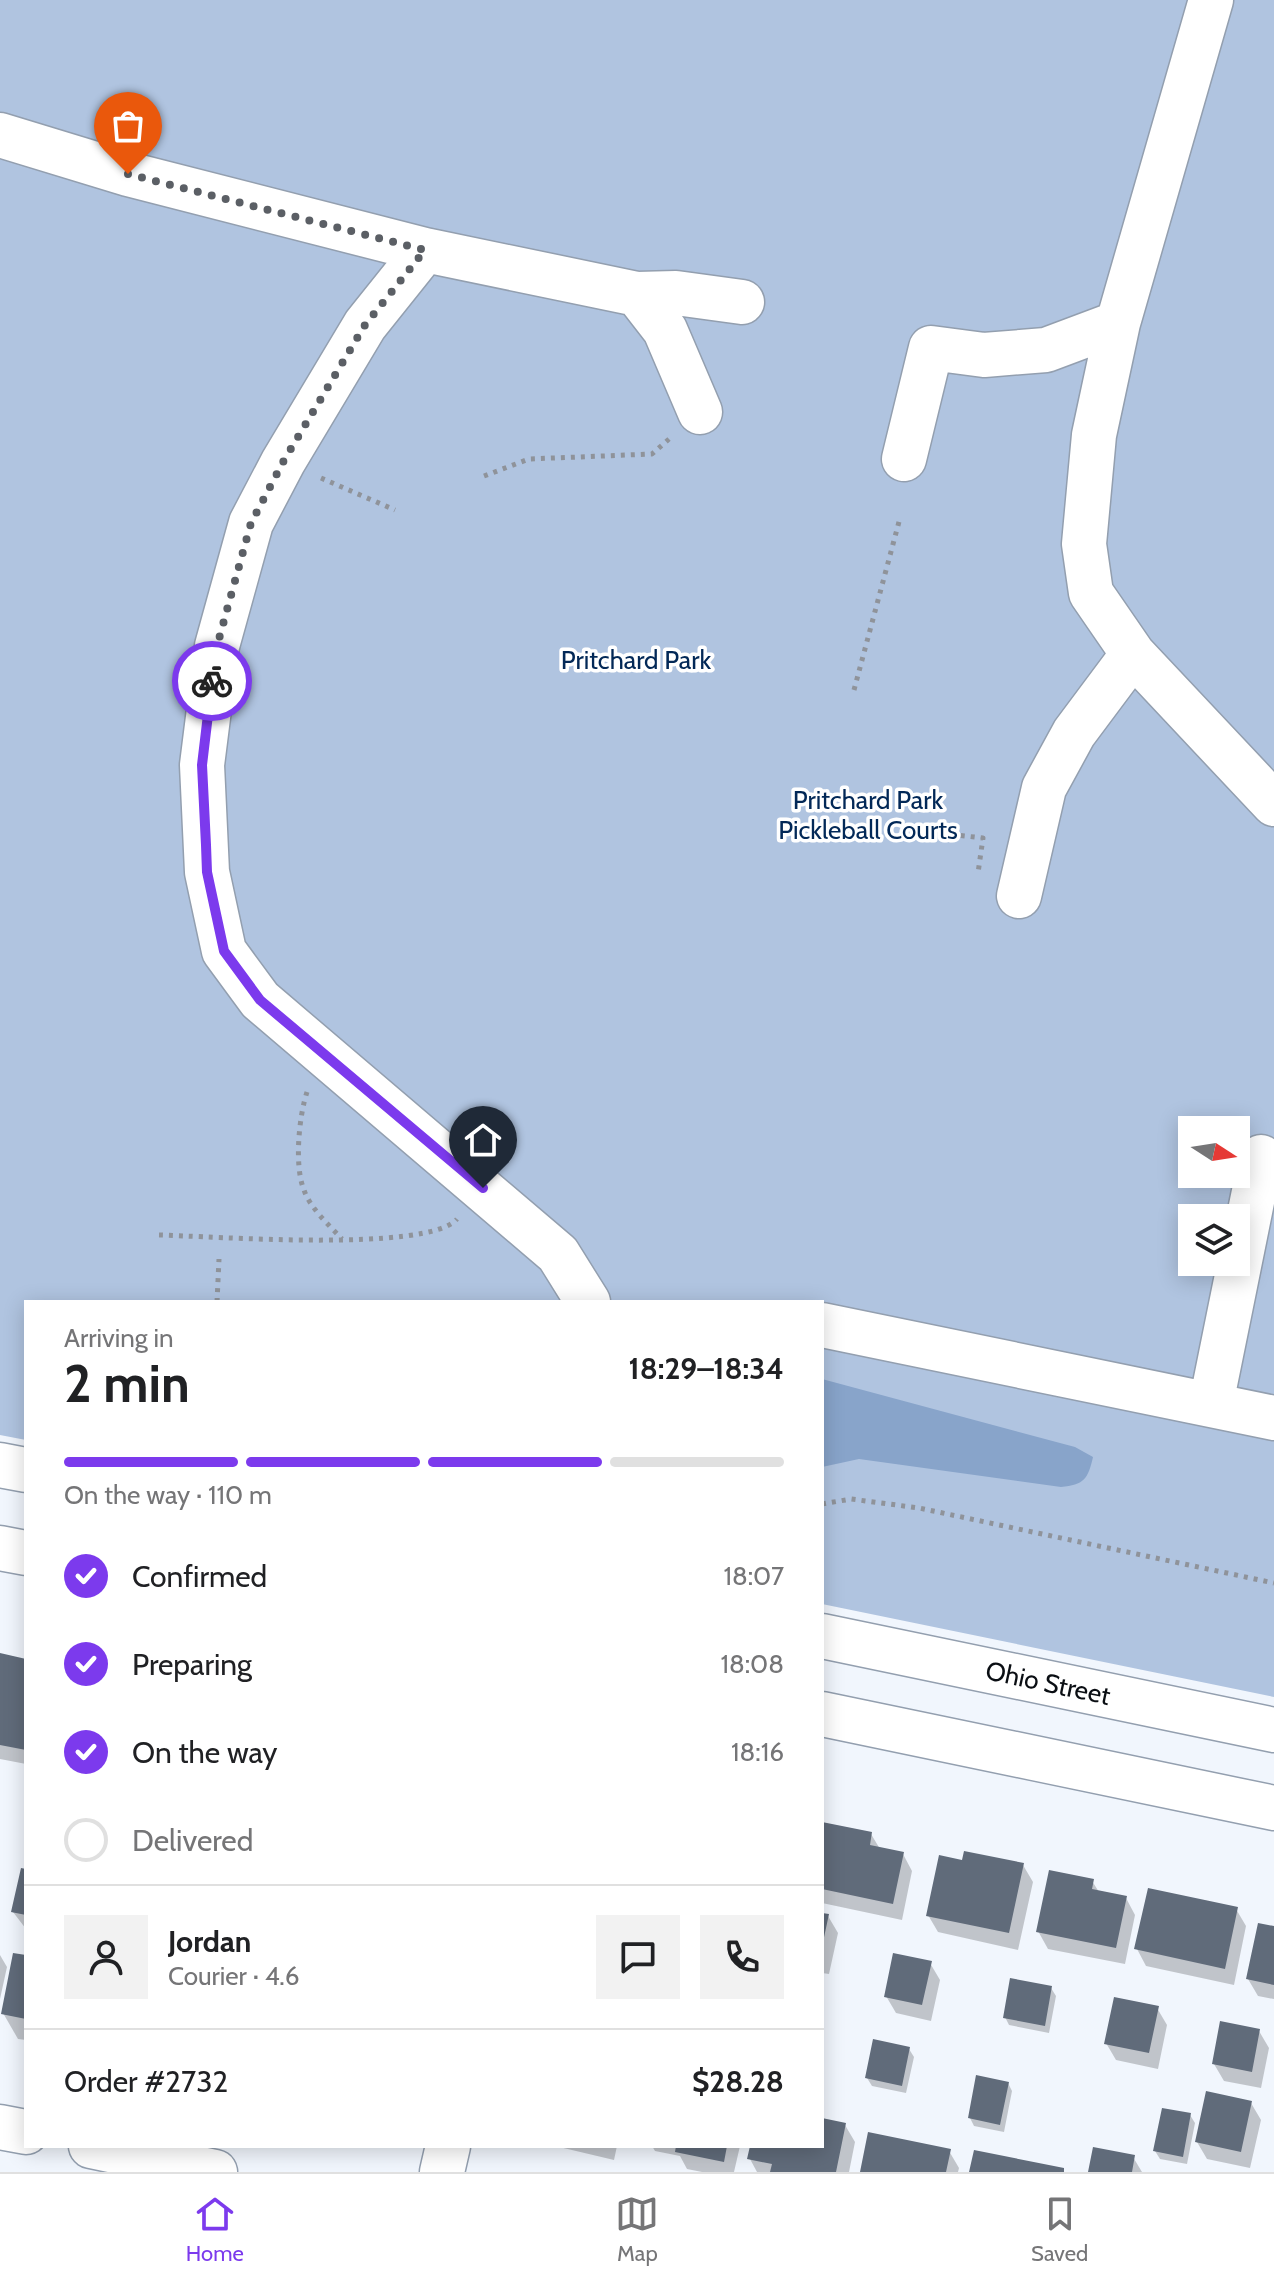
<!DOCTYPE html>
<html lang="en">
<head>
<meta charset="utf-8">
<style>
  body { margin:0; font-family:Cabin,sans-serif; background:#f2f2f2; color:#202124; height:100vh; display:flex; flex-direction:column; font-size:30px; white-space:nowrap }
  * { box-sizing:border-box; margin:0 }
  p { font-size:26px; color:#757577 }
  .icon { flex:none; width:44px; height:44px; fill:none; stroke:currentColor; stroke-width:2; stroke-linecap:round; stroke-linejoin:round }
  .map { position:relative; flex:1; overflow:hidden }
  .sheet { position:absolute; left:24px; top:1300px; width:800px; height:848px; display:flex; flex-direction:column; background:#fff; border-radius:0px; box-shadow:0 4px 20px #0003 }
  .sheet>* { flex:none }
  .needle { width:52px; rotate:102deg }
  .tools { position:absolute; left:1178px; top:1116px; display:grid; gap:16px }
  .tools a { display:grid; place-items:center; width:72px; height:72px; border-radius:0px; background:#fff; box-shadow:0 4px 20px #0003; font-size:40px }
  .pin { position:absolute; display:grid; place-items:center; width:68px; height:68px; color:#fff; margin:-82px -34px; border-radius:50% 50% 50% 0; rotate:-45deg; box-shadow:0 0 8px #0007 }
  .pin .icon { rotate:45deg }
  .courier { position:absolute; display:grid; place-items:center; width:80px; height:80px; margin:-40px; border:6px solid #7c3aed; border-radius:50%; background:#fff; color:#222; box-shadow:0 2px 10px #0007 }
  .summary em { font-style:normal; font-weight:800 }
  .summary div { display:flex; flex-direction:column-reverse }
  .summary { display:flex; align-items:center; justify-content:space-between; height:136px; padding:0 40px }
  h1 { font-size:52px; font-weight:800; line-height:60px }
  .bar { display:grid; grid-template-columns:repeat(4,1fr); gap:12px 8px; align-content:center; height:96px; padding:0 40px }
  .bar i { height:10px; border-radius:6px; background:#e0e0e0 }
  .bar .on { background:#7c3aed }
  .bar p { grid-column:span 4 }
  .line { display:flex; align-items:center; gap:20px; padding:0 40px; border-top:2px solid #e0e0e0 }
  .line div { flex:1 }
  .round { display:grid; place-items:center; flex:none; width:84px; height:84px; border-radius:0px; background:#f2f2f2 }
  ol { padding:0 40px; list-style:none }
  li { display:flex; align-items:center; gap:24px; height:88px }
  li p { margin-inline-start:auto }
  li .icon { padding:8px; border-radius:50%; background:#7c3aed; color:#fff; stroke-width:4 }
  li:last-child { color:#757577 }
  li i { width:44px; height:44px; border:4px solid #e0e0e0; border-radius:50% }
  .menu { display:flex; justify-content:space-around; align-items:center; height:112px; border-top:2px solid #e0e0e0; background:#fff; font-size:22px; color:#757577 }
  .menu a { display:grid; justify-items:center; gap:4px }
  .menu .on { color:#7c3aed }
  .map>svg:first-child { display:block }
</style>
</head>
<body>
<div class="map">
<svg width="1274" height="2172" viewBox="0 0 1274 2172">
  <rect width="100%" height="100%" fill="#f1f6fd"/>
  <path fill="#b0c4e0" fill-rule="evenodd" d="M0,0H1274V1697L822,1604V1302H26V1440L0,1435ZM1192,1130H1236V1174H1192ZM1192,1218H1236V1262H1192Z"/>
  <path fill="#88a4ca" d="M822,1379L1075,1447L1093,1457C1088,1479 1084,1485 1061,1487L859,1459L822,1467Z"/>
  <path fill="#0003" d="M0,1655L26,1661V1764L0,1759Z
    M822,1824L871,1834L880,1849L903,1854L912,1871L902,1920L822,1903Z
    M963,1862L1023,1865L1033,1882L1018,1950L938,1932L928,1915Z
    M26,1871V1929L13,1912Z
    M1092,1881L1099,1892L1126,1898L1135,1915L1125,1964L1048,1949L1038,1931Z
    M1236,1909L1246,1926L1234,1985L1146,1966L1137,1949Z
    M822,1915L828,1916L838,1933L829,1974L822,1973Z
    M1274,1928V1999L1258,1996L1248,1979Z
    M0,1955L7,1967L0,1999Z
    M26,1957V2040L18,2039L3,2013Z
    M930,1963L940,1980L931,2021L896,2013L886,1996Z
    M1051,1988L1056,1996L1049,2033L1009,2025L1005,2017Z
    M1157,2008L1167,2025L1158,2069L1116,2060L1106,2043Z
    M1259,2031L1269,2048L1261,2088L1224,2081L1214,2064Z
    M909,2049L914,2057L906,2093L872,2086L867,2078Z
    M1008,2083L1012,2091L1004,2132L974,2126L970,2118Z
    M1251,2103L1261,2120L1250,2168L1207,2159L1197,2142Z
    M1190,2115L1195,2123L1187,2164L1160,2159L1155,2151Z
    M822,2120L845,2125L855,2142L849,2172H757L750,2159L752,2146H822Z
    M555,2146H617L614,2160Z
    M652,2146H740L734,2172H702L687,2169L680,2156L655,2151Z
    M949,2151L959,2168L958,2172H862Z
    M1133,2157L1142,2172H1090Z"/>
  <path fill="#606b7a" d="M0,1653L26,1659V1750L0,1745Z
    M822,1822L872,1832L870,1845L904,1852L893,1904L822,1889Z
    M964,1851L1024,1863L1009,1933L926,1916L939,1855L962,1860Z
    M21,1868L26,1869V1915L11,1912Z
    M1049,1870L1094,1879L1092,1889L1127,1896L1116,1948L1036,1932Z
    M1148,1888L1238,1907L1225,1969L1134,1949Z
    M822,1913L829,1914L823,1942H822Z
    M1258,1923L1274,1926V1985L1246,1979Z
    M13,1953L26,1955V2019L1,2014Z
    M893,1953L932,1961L922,2005L884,1997Z
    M1010,1978L1052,1986L1045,2026L1003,2018Z
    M1114,1997L1159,2006L1149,2053L1104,2044Z
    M1220,2021L1260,2029L1252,2072L1212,2064Z
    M873,2039L910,2047L902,2086L865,2078Z
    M976,2075L1009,2082L1000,2125L968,2118Z
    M1206,2091L1252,2101L1241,2152L1195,2142Z
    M1162,2108L1191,2113L1183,2157L1153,2151Z
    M822,2118L846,2123L836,2172H770L772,2164L747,2159L750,2146H822Z
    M868,2132L951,2149L946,2172H860Z
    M676,2146H727L724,2162L675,2152Z
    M1093,2147L1135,2155L1132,2172H1088Z
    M974,2150L1064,2168V2172H969Z"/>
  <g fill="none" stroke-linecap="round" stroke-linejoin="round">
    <g stroke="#939faf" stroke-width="47">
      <path id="minor" d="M0,135L128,174L425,250
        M637,294L665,330L700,412
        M1118,323L1094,435L1084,544L1091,593L1133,654L1274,804
        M904,459L931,348L984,355L1046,350L1118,323L1211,0
        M1019,896L1044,788L1074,733L1133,654
        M588,1302L558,1254L260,1000L224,951L207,872L202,765L217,646L251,523L283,462L365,325L425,250L637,294L676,293L742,302
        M822,1325L1274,1418
        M1211,1404L1261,1157
        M0,1465L26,1470
        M0,1548L26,1553
        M822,1636L1274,1730
        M822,1714L1274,1808
        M0,2127L26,2132
        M91,2146L215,2172
        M442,2172L448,2146"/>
    </g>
    <path stroke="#8f939a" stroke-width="5" stroke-dasharray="4 6" stroke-linecap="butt" d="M484,476L529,459L652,454L669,439
      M321,478L395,510
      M854,690L900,518
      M921,831L983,838L978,873
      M307,1092C299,1116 294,1166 304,1190C310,1208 329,1225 342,1239
      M159,1235C210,1236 428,1253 457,1219
      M217,1302L219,1259
      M822,1504L851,1499L919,1508L1274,1583"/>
    <use href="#minor" stroke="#fff" stroke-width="44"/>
  </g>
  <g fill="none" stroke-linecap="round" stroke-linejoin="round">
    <path stroke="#5b5f65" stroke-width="8" stroke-dasharray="0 14.4" d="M128,174L425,250L365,325L283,462L251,523L217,646L212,681"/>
    <path stroke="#7c3aed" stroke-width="10" d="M212,681L202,765L206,845L207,872L224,951L260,1000L483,1188"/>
  </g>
  <g text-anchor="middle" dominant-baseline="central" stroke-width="7" stroke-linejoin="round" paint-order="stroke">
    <g font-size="26" fill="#022857" stroke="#fff">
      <text x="636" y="660">Pritchard Park</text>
      <text x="868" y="800">Pritchard Park<tspan x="868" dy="30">Pickleball Courts</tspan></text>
    </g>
    <g font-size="26" fill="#0a0e13" stroke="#fff">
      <text transform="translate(1048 1683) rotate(12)">Ohio Street</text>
    </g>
  </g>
</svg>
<div class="tools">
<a><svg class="needle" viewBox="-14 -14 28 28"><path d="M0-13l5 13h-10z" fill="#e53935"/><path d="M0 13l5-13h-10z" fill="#757577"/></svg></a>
<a><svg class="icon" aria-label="layers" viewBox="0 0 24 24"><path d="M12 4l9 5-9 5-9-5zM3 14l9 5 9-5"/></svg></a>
</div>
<div class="pin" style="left:128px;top:174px;background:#ea580c"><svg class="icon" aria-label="bag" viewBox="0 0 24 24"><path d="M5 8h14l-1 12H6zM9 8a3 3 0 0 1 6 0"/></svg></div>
<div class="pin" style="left:483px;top:1188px;background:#1f2937"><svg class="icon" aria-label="home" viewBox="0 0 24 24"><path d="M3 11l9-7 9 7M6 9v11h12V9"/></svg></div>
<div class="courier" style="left:212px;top:681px"><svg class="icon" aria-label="bike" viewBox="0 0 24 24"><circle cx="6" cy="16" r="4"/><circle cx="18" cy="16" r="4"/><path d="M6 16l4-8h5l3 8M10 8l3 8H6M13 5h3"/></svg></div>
<section class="sheet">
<div class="summary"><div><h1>2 min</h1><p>Arriving in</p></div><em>18:29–18:34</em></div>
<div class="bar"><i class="on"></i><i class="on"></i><i class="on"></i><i></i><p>On the way · 110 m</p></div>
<ol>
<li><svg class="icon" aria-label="check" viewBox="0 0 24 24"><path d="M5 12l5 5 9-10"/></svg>Confirmed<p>18:07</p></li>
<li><svg class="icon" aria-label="check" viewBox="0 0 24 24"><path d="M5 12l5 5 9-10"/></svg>Preparing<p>18:08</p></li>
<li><svg class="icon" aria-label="check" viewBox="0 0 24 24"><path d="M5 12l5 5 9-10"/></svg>On the way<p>18:16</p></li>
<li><i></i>Delivered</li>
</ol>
<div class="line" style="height:144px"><a class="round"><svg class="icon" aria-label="person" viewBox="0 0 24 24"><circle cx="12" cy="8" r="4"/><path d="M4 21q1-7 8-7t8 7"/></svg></a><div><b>Jordan</b><p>Courier · 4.6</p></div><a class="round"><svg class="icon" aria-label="chat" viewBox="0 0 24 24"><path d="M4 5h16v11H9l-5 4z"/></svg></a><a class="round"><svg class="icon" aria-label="phone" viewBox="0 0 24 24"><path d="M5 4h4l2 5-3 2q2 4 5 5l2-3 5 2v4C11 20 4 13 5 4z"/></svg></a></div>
<div class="line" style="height:104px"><div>Order #2732</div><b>$28.28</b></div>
</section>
</div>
<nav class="menu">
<a class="on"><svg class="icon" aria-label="home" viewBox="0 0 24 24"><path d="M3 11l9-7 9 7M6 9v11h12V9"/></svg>Home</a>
<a><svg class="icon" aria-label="map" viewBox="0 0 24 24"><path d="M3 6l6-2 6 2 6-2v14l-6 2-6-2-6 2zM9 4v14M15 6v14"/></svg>Map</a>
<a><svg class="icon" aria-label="saved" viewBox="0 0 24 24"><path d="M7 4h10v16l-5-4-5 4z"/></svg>Saved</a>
</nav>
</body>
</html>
